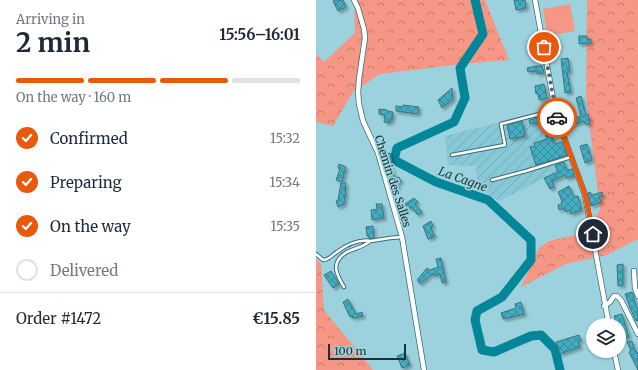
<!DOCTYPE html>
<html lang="en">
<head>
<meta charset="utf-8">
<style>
  body { margin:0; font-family:Merriweather,serif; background:#f6f6f7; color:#1f2937; height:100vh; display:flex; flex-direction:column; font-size:15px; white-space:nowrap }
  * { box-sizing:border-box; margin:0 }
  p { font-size:13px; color:#747a83 }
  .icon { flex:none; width:22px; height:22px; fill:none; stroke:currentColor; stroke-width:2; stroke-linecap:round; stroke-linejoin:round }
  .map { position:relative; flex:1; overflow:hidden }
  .drawer { display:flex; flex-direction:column; background:#fff; width:316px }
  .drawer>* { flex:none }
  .fabs { position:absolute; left:270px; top:318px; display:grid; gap:8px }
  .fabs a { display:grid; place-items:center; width:40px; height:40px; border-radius:50%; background:#fff; box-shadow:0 1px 3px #0004; font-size:20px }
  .scale { position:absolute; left:12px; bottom:10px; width:78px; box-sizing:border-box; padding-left:4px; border:2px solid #1b3236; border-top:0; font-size:11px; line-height:14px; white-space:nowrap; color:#1b3236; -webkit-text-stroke:3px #9bd2de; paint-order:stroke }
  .pin { position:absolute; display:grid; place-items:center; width:34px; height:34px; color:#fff; margin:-17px; border:2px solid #fff; border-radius:50%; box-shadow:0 1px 4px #0007 }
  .courier { position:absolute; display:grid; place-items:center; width:40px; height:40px; margin:-20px; border:3px solid #ea580c; border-radius:50%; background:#fff; color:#222; box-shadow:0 1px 5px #0007 }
  .headline em { font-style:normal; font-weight:700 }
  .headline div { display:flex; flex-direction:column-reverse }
  .headline { display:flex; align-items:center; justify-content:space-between; height:68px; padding:0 16px }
  h1 { font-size:26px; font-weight:700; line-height:30px }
  .bar { display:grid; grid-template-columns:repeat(4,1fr); gap:6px 4px; align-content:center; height:48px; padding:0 16px }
  .bar i { height:5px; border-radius:3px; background:#e0e1e3 }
  .bar .on { background:#ea580c }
  .bar p { grid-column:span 4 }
  .line { display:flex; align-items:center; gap:10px; padding:0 16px; border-top:1px solid #e0e1e3 }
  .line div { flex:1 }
  ol { padding:0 16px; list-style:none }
  li { display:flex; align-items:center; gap:12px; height:44px }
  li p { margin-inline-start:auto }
  li .icon { padding:4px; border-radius:50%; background:#ea580c; color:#fff; stroke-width:4 }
  li:last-child { color:#747a83 }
  li i { width:22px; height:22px; border:2px solid #e0e1e3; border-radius:50% }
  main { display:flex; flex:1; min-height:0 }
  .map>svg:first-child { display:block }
</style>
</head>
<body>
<main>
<section class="drawer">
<div class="headline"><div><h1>2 min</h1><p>Arriving in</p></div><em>15:56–16:01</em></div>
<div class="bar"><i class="on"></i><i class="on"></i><i class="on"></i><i></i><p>On the way · 160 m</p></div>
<ol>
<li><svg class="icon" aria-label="check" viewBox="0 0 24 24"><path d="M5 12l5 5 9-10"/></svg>Confirmed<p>15:32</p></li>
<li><svg class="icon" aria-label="check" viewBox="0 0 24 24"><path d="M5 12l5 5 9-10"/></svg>Preparing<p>15:34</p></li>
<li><svg class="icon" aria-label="check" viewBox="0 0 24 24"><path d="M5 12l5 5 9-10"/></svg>On the way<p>15:35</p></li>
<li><i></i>Delivered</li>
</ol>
<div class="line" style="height:52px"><div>Order #1472</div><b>€15.85</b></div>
</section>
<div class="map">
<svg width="322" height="370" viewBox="0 0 322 370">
  <defs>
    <pattern id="industrial-furrows" width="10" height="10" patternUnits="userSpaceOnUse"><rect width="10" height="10" fill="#87c8d6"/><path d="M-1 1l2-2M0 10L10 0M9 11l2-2" fill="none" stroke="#74acb8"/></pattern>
    <pattern id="forest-crowns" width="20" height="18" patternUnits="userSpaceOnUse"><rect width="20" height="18" fill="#f59784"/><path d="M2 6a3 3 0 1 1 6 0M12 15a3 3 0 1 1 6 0" fill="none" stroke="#c67c6d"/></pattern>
    <pattern id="building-cross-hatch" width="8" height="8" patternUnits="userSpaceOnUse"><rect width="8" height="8" fill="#43acc0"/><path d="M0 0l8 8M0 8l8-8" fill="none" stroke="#378d9d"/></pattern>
    <filter id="shadow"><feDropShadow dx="2.5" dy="2.5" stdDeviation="1" flood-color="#0004"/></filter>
  </defs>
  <rect width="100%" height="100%" fill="#9bd2de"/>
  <path fill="url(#industrial-furrows)" d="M236,109L255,165L183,201L162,188L160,166L132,165L129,136Z"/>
  <path fill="url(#forest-crowns)" d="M38,0H169L193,60L146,64L64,74L37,92L17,126L0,122V54L8,62L39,33Z
    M271,0H322V239L291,255L250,264L205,287L223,248L233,241L273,232L284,209L270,96Z
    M0,259L5,264L8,310L57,370H0Z"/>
  <path fill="#f59784" d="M254,4L259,31L231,36L227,9Z"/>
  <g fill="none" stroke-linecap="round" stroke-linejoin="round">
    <path stroke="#048699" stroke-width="9" d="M159,0L167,34L144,68L149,98L138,122L81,148L78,160L120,182L172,200L215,240V260L186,297L161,311L159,320L166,350L178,352L215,336L225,335L239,349L244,370"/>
  </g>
  <path fill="url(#building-cross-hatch)" stroke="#3f747e" filter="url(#shadow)" d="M20,0H27L30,7L22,11L17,1Z
    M198,0H209L210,8L200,10Z
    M263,36H271V39H275V43L263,44Z
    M252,58L254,72H251L255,92L249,93L245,59Z
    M220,66H226L228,73L221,74V71L212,72L211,68Z
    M228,84L231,98L223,100L222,93L220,94L219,86Z
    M136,88L137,99L126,108L122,100Z
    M265,96L270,115L272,114L274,124L270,125L268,121L250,127L248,122L265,116L260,98Z
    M87,105L103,107L102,114L80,111V106L87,107Z
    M63,109L71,110V111L77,112L76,120H74V123L68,122L69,115L63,114Z
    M236,114L241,129L234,130L238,144L246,142L251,155L220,165L214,147L219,146L218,143L231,139L226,121L214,124L213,120Z
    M206,121L209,136L194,139L191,125Z
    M271,144L276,160L269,163L264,146Z
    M74,153L76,162L74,163L76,171V170L79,178L83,177L85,182L81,183L82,188L78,189L75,180L74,181L67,155Z
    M248,162L251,170L256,169L258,176L250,178L249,175L236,181L238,187L234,189L228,178L242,172L239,165Z
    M23,164L30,167L26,182L20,180L24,169L22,168Z
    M25,183H30L29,192H30L28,204L22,207L20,201L22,200Z
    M253,186L258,197L262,196L266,210L255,214L254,210L250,212L248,208L243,210L242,205L246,204L245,202L246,201L242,192Z
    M274,192L276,195L286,192L287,196L283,197L285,202L275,206L272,193Z
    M98,198L102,202L99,204L106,212L102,215L95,207L92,209L89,204Z
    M60,204H66L68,218L56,220L55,210L61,209Z
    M115,221L117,226L115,227L116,229H115L119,236L112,239L107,226Z
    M57,226L58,238H53L52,236H51L50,227Z
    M125,258L130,282L126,283L124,274L118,276L117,273L104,284L101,280L111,268L114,270L122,267L120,259Z
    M307,264V285L302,286L301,265Z
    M15,271L23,284L17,288L8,275Z
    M316,292L318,296L317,297L322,310V320L320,321L314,308L309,294Z
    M32,299L40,314L46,312L47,316L37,318L36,316L34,317L27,302Z
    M205,302L208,314L187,319L185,313L200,308L199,304Z
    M306,314L313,337L304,340L303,335V325H301L298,316Z
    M263,335L265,341H262L264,347L244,354L240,342Z
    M316,341L319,351H320L322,354V370L313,352L315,351L311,342Z
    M89,353L94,365L86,368L81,356Z"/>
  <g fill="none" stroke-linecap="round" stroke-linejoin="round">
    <g stroke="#386d78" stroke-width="4.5">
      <path id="lane" d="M136,155L189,145L185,124L239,110
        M176,180L210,171L255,157
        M0,254L7,260C13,260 16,255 21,252C30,245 43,239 55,241L74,238L86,237
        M28,287C20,274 14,262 31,252C39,248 48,247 54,241"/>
    </g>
    <g stroke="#386d78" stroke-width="6">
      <path id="street" d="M38,0L42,8L48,29L49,38L43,79L42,93L43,104L47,121L62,153L86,237L108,370
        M219,0L240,115L269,195L293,325
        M318,271L319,288L322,296
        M288,306L294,302L298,296H301L305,300L322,334
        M298,351L302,370"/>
    </g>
    <use href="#lane" stroke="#fff" stroke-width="2.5"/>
    <use href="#street" stroke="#fff" stroke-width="4.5"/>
  </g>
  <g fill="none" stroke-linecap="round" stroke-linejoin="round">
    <path stroke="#486a71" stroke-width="4" stroke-dasharray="0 7.2" d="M228,47L241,118"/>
    <path stroke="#ea580c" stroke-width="5" d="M241,118L269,194L277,234"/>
  </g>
  <g text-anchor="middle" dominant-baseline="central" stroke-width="3.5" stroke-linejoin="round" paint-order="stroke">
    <g font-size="11" fill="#1b3236" stroke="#9bd2de">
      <text transform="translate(77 181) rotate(72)">Chemin des Salles</text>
    </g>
    <g font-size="12" font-style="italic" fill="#233b40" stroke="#9bd2de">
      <text transform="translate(147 179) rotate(20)">La Cagne</text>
    </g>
  </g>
</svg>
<div class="fabs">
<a><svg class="icon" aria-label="layers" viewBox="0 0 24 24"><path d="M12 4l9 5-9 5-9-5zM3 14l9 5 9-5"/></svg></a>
</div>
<div class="scale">100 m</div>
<div class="pin" style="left:228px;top:47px;background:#ea580c"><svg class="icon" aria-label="bag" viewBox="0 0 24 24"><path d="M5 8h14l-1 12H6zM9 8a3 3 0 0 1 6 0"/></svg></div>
<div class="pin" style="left:277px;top:234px;background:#1f2937"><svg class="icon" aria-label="home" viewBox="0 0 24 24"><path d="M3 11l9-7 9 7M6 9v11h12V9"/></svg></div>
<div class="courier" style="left:241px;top:118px"><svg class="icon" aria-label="car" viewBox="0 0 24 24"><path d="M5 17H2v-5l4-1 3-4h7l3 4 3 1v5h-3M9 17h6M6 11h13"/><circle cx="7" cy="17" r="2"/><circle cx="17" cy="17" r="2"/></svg></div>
</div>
</main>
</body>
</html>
